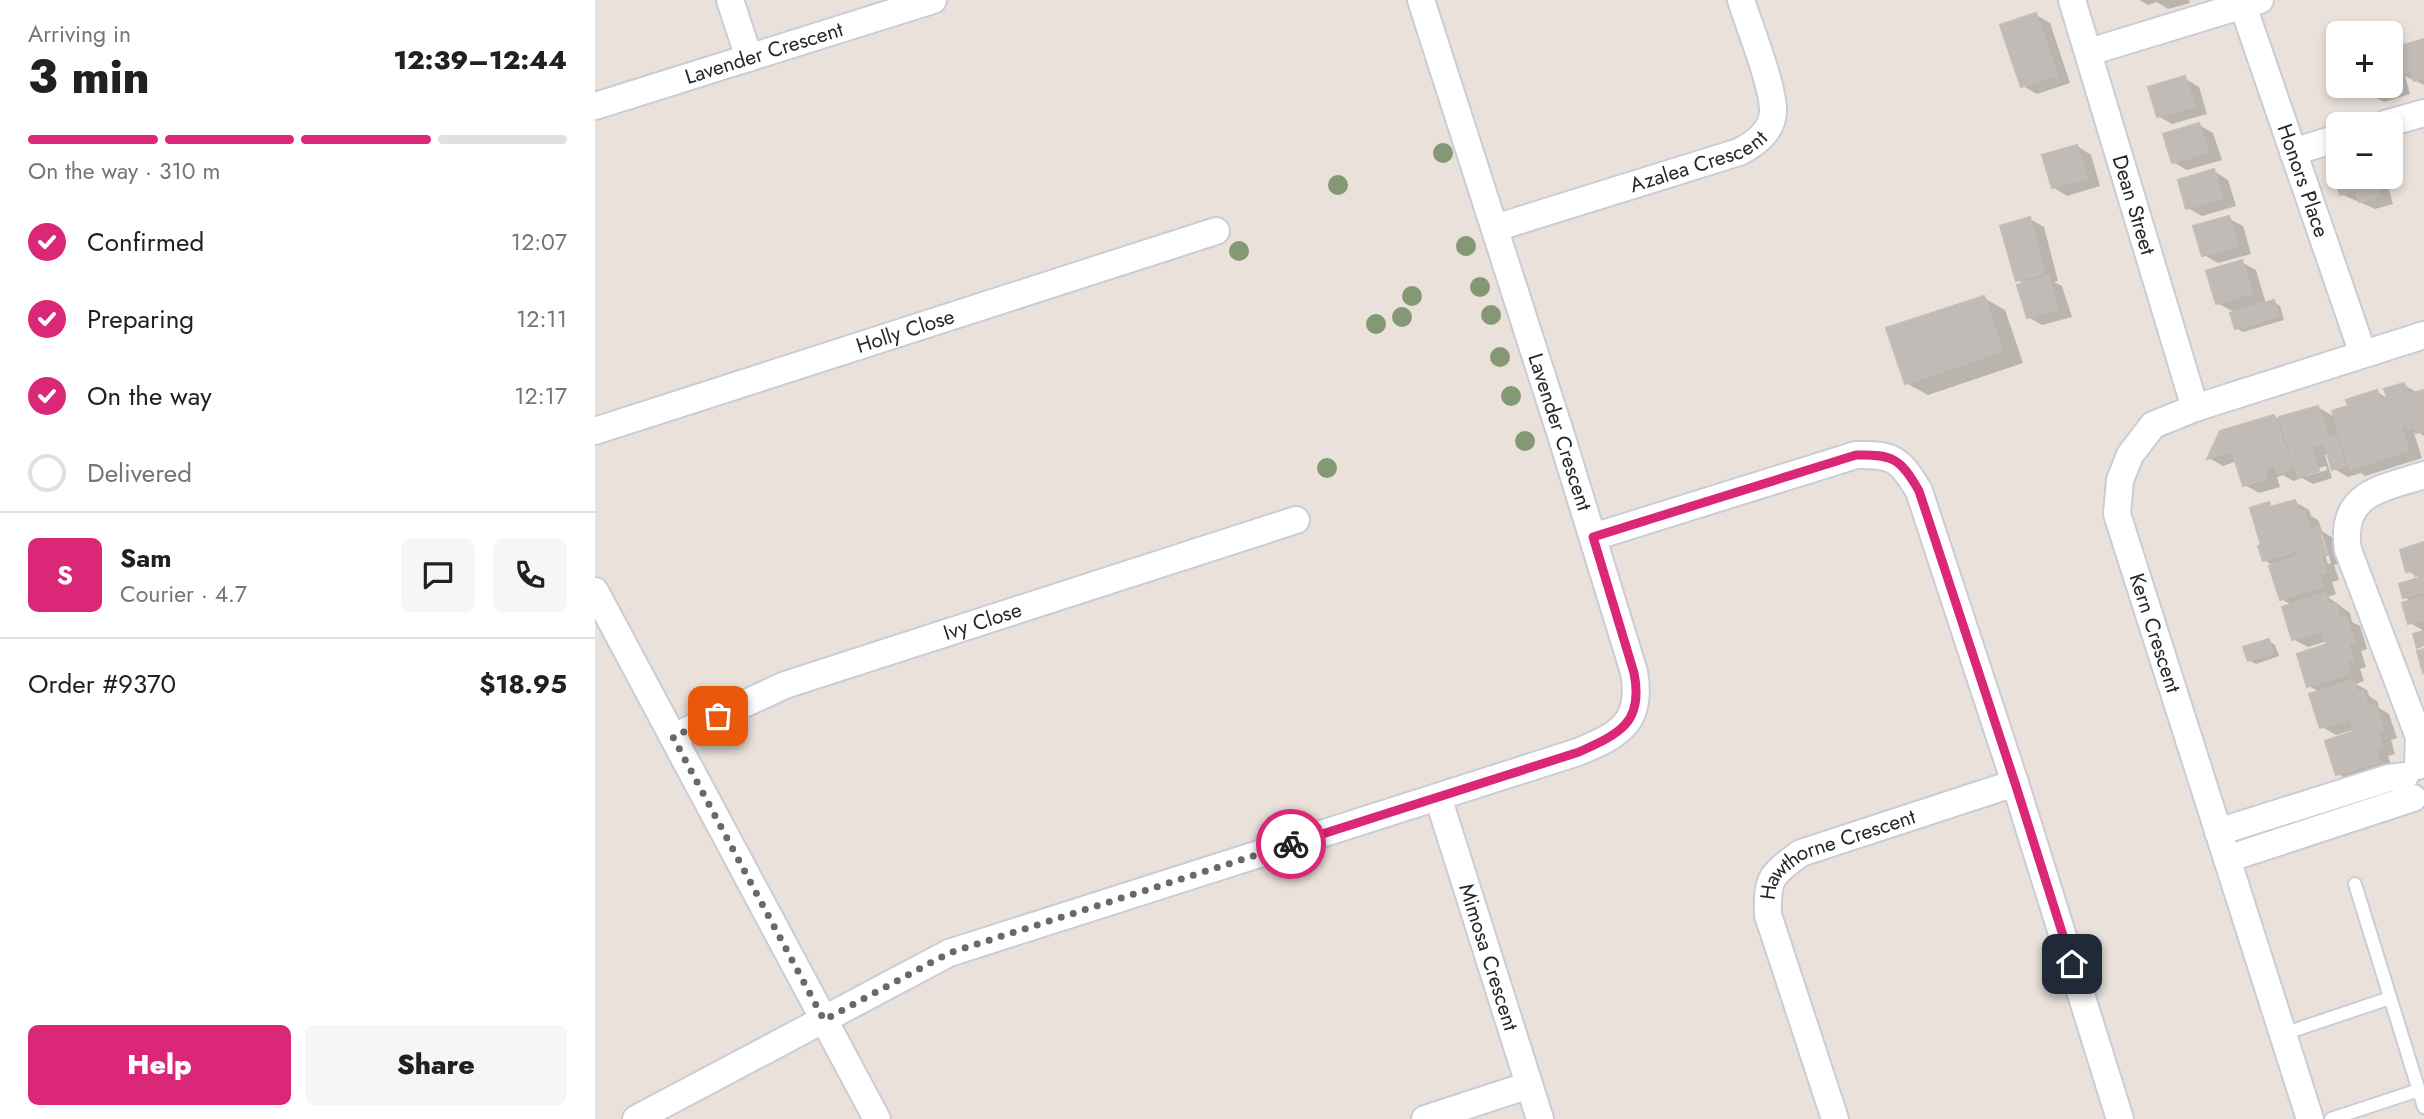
<!DOCTYPE html>
<html lang="en">
<head>
<meta charset="utf-8">
<style>
  body { margin:0; font-family:Jost,sans-serif; background:#f6f6f6; color:#202124; height:100vh; display:flex; flex-direction:column; font-size:26px; white-space:nowrap }
  * { box-sizing:border-box; margin:0 }
  p { font-size:23px; color:#757577 }
  .icon { flex:none; width:38px; height:38px; fill:none; stroke:currentColor; stroke-width:2; stroke-linecap:round; stroke-linejoin:round }
  .map { position:relative; flex:1; overflow:hidden }
  .side { display:flex; flex-direction:column; background:#fff; width:595px }
  .side>* { flex:none }
  .tools { position:absolute; left:1731px; top:21px; display:grid; gap:14px }
  .tools a { display:grid; place-items:center; width:77px; height:77px; border-radius:10px; background:#fff; box-shadow:0 4px 10px #0003; font-size:35px }
  .pin { position:absolute; display:grid; place-items:center; width:60px; height:60px; color:#fff; margin:-30px; border-radius:14px; box-shadow:0 4px 10px #0006 }
  .courier { position:absolute; display:grid; place-items:center; width:70px; height:70px; margin:-35px; border:5px solid #db2777; border-radius:50%; background:#fff; color:#222; box-shadow:0 2px 9px #0007 }
  .head em { font-style:normal; font-weight:800 }
  .head div { display:flex; flex-direction:column-reverse }
  .head { display:flex; align-items:center; justify-content:space-between; height:119px; padding:0 28px }
  h1 { font-size:46px; font-weight:800; line-height:52px }
  .bar { display:grid; grid-template-columns:repeat(4,1fr); gap:10px 7px; align-content:center; height:84px; padding:0 28px }
  .bar i { height:9px; border-radius:5px; background:#e0e0e0 }
  .bar .current { background:#db2777 }
  .bar p { grid-column:span 4 }
  .line { display:flex; align-items:center; gap:18px; padding:0 28px; border-top:2px solid #e0e0e0 }
  .line div { flex:1 }
  .round { display:grid; place-items:center; flex:none; width:74px; height:74px; border-radius:10px; background:#f6f6f6 }
  ol { padding:0 28px; list-style:none }
  li { display:flex; align-items:center; gap:21px; height:77px }
  li p { margin-inline-start:auto }
  li .icon { padding:7px; border-radius:50%; background:#db2777; color:#fff; stroke-width:4 }
  li:last-child { color:#757577 }
  li i { width:38px; height:38px; border:4px solid #e0e0e0; border-radius:50% }
  .cta { display:flex; gap:14px; margin-top:auto; padding:14px 28px }
  .cta a { flex:1; height:80px; border-radius:10px; background:#db2777; color:#fff; font-size:28px; font-weight:800; line-height:80px; text-align:center }
  .cta a+a { background:#f6f6f6; color:#202124 }
  main { display:flex; flex:1; min-height:0 }
  .map>svg:first-child { display:block }
</style>
</head>
<body>
<main>
<section class="side">
<div class="head"><div><h1>3 min</h1><p>Arriving in</p></div><em>12:39–12:44</em></div>
<div class="bar"><i class="current"></i><i class="current"></i><i class="current"></i><i></i><p>On the way · 310 m</p></div>
<ol>
<li><svg class="icon" aria-label="check" viewBox="0 0 24 24"><path d="M5 12l5 5 9-10"/></svg>Confirmed<p>12:07</p></li>
<li><svg class="icon" aria-label="check" viewBox="0 0 24 24"><path d="M5 12l5 5 9-10"/></svg>Preparing<p>12:11</p></li>
<li><svg class="icon" aria-label="check" viewBox="0 0 24 24"><path d="M5 12l5 5 9-10"/></svg>On the way<p>12:17</p></li>
<li><i></i>Delivered</li>
</ol>
<div class="line" style="height:126px"><b class="round" style="background:#db2777;color:#fff">S</b><div><b>Sam</b><p>Courier · 4.7</p></div><a class="round"><svg class="icon" aria-label="chat" viewBox="0 0 24 24"><path d="M4 5h16v11H9l-5 4z"/></svg></a><a class="round"><svg class="icon" aria-label="phone" viewBox="0 0 24 24"><path d="M5 4h4l2 5-3 2q2 4 5 5l2-3 5 2v4C11 20 4 13 5 4z"/></svg></a></div>
<div class="line" style="height:91px"><div>Order #9370</div><b>$18.95</b></div>
<div class="cta"><a>Help</a><a>Share</a></div>
</section>
<div class="map">
<svg width="1829" height="1119" viewBox="0 0 1829 1119">
  <rect width="100%" height="100%" fill="#e9e1da"/>
  <path fill="#0003" fill-rule="evenodd" d="M1544,0H1594L1595,3L1573,9L1562,2L1553,5Z
    M1441,15L1455,23L1475,83L1442,94L1428,86Z
    M1829,41V85L1810,76L1815,94L1789,102L1759,86H1796V55L1799,57Z
    M1589,78L1604,87L1612,114L1577,124L1563,116Z
    M1604,125L1618,133L1627,160L1592,170L1578,162Z
    M1482,146L1496,155L1505,186L1472,196L1458,187Z
    M1743,165V177H1790L1798,204L1780,209L1746,194L1738,166Z
    M1619,171L1633,180L1641,206L1607,216L1593,208Z
    M1633,218L1648,226L1656,254L1623,263L1609,255Z
    M1435,219L1449,227L1463,281L1459,282L1467,286L1477,317L1447,325L1433,317L1431,285L1423,280Z
    M1646,262L1661,270L1671,304L1679,302L1685,306L1689,320L1648,332L1641,328V313L1622,303Z
    M1389,298L1410,310L1428,363L1333,395L1311,383Z
    M1809,385L1823,393L1829,391V436L1823,432L1819,433L1827,458L1770,476L1766,473L1753,477L1738,468L1734,454L1730,455L1737,478L1718,484L1707,478L1698,481L1688,475L1682,477L1685,487L1664,493L1650,485L1642,461L1628,466L1614,458L1679,416L1684,419L1723,407L1741,418L1782,392L1794,399ZM1731,466L1732,470L1712,476V472Z
    M1700,502L1714,510L1716,516L1723,520L1727,531L1738,538L1746,563L1739,565L1744,580L1737,582L1741,594L1733,597L1755,613L1757,622L1765,626L1772,649L1766,651L1771,667L1765,669L1769,681L1761,684L1772,690L1774,696L1782,701L1784,708L1794,714L1802,738L1796,740L1800,754L1793,756L1798,770L1757,782L1743,774L1762,733L1761,729L1741,735L1727,727L1725,692L1714,686L1734,646L1732,641L1713,647L1698,639L1697,605L1686,599L1679,566L1669,560L1668,546L1674,504L1680,508ZM1724,534H1727L1736,563L1733,564Z
    M1829,544V631L1815,623L1817,602L1809,597L1827,579L1813,571Z
    M1674,641L1680,645L1684,656L1661,664L1654,660Z"/>
  <path fill="#c1bbb7" stroke="#c4bcb4" stroke-width="2" d="M1441,13L1451,43L1415,55L1405,25Z
    M1829,39V78L1819,81L1816,71L1802,74L1796,49Z
    M1451,43L1462,75L1426,87L1415,55Z
    M1796,66L1802,86L1773,95L1770,86H1796Z
    M1590,76L1599,106L1562,117L1553,87Z
    M1604,123L1613,152L1577,163L1568,134Z
    M1482,145L1492,178L1457,188L1447,155Z
    M1743,163V177H1779L1785,196L1764,202L1760,190L1745,195L1736,165Z
    M1619,169L1627,198L1591,209L1583,180Z
    M1634,216L1643,246L1607,256L1598,226Z
    M1435,217L1449,273L1421,281L1405,226Z
    M1647,260L1657,293L1621,304L1611,271Z
    M1453,276L1463,309L1432,318L1422,285Z
    M1389,296L1407,351L1310,384L1291,328Z
    M1679,300L1684,316L1640,329L1635,313Z
    M1809,383L1813,394L1829,390V431L1821,433L1820,427L1814,429L1812,423L1806,426L1813,450L1802,454L1785,399L1792,397L1789,389Z
    M1782,390L1802,454L1755,469L1737,411L1753,406L1751,400Z
    M1723,406L1734,439L1741,436L1750,466L1737,470L1729,443L1716,447L1724,471L1703,477L1684,417Z
    M1679,415L1697,469L1682,474L1680,465L1669,469L1672,479L1648,486L1637,451L1612,459L1625,431Z
    M1700,500L1704,511L1709,510L1716,530L1723,527L1728,542L1668,561L1663,546L1666,545L1655,508L1674,502L1675,507Z
    M1728,542L1732,555L1726,557L1731,572L1724,574L1727,586L1685,600L1674,566L1704,556L1702,550Z
    M1829,542V592L1808,598L1804,584L1827,577L1826,574L1820,576L1818,570L1811,572L1805,550Z
    M1730,593L1734,605L1741,603L1745,618L1750,616L1755,629L1729,638L1727,631L1697,640L1687,607Z
    M1829,596V619L1813,624L1807,603Z
    M1755,629L1759,641L1753,643L1758,659L1752,661L1755,673L1712,687L1702,654L1732,644L1729,638Z
    M1829,631V645L1822,648L1818,634Z
    M1674,639L1678,653L1653,661L1648,647Z
    M1829,649V672L1828,673L1822,651Z
    M1758,680L1762,692L1768,690L1773,706L1780,704L1784,716L1757,725L1756,719L1725,728L1714,694Z
    M1784,716L1788,730L1783,732L1787,746L1780,748L1784,762L1741,775L1730,741L1760,731L1757,725Z"/>
  <g fill="none" stroke-linecap="round" stroke-linejoin="round">
    <g stroke="#c8cdd8" stroke-width="16">
      <path id="service" d="M1760,884L1829,1107
        M1688,1034L1795,998
        M1736,1119L1824,1090"/>
    </g>
    <g stroke="#c8cdd8" stroke-width="30">
      <g id="minor">
        <path d="M135,0L154,58"/>
        <path id="s1" d="M1477,0L1600,408"/>
        <path id="s2" d="M1646,0L1768,354"/>
        <path d="M1494,52L1665,0"/>
        <path id="s3" d="M0,106L338,0"/>
        <path d="M1790,124L1829,113"/>
        <path d="M1698,152L1743,138"/>
        <path id="s4" d="M900,228L1144,152C1160,144 1177,132 1178,112C1179,87 1154,26 1146,0"/>
        <path id="s5" d="M0,431L621,231"/>
        <path d="M998,537L1261,455C1298,454 1305,459 1324,491L1420,783L1525,1119"/>
        <path d="M0,591L282,1119"/>
        <path id="s6" d="M78,737L190,685L701,520"/>
        <path d="M1823,766L1824,737L1753,550C1744,493 1786,489 1829,475"/>
        <path id="s7" d="M843,797L945,1119"/>
        <path d="M1623,832L1794,778L1810,776"/>
        <path d="M1632,859L1818,798"/>
        <path d="M41,1119L354,953L983,752C1024,735 1048,723 1039,672L966,435L826,0"/>
        <path d="M830,1119L934,1085"/>
        <path id="s8" d="M1240,1119L1173,915C1172,877 1176,875 1206,853L1420,783"/>
        <path d="M1715,1119L1522,514L1525,480L1535,455L1558,425L1600,408L1829,335"/>
      </g>
    </g>
    <use href="#service" stroke="#fff" stroke-width="12"/>
    <use href="#minor" stroke="#fff" stroke-width="26"/>
  </g>
  <g fill="#849873">
    <circle cx="848" cy="153" r="10"/>
    <circle cx="743" cy="185" r="10"/>
    <circle cx="871" cy="246" r="10"/>
    <circle cx="644" cy="251" r="10"/>
    <circle cx="885" cy="287" r="10"/>
    <circle cx="817" cy="296" r="10"/>
    <circle cx="896" cy="315" r="10"/>
    <circle cx="807" cy="317" r="10"/>
    <circle cx="781" cy="324" r="10"/>
    <circle cx="905" cy="357" r="10"/>
    <circle cx="916" cy="396" r="10"/>
    <circle cx="930" cy="441" r="10"/>
    <circle cx="732" cy="468" r="10"/>
  </g>
  <g fill="none" stroke-linecap="round" stroke-linejoin="round">
    <path stroke="#6b6866" stroke-width="7" stroke-dasharray="0 12.6" d="M123,716L78,737L229,1020L354,953L696,844"/>
    <path stroke="#db2777" stroke-width="9" d="M696,844L984,752C1024,734 1049,723 1039,673L998,537L1261,455C1298,454 1306,459 1324,491L1420,783L1477,964"/>
  </g>
  <g text-anchor="middle" dominant-baseline="central" stroke-width="6" stroke-linejoin="round" paint-order="stroke">
    <g font-size="21" fill="#272727" stroke="#fff">
      <text stroke="none"><textPath href="#s3" startOffset="177">Lavender Crescent</textPath></text>
      <text stroke="none"><textPath href="#s4" startOffset="214">Azalea Crescent</textPath></text>
      <text stroke="none"><textPath href="#s2" startOffset="191">Honors Place</textPath></text>
      <text stroke="none"><textPath href="#s1" startOffset="214">Dean Street</textPath></text>
      <text stroke="none"><textPath href="#s5" startOffset="326">Holly Close</textPath></text>
      <text transform="translate(965 432) rotate(72)">Lavender Crescent</text>
      <text stroke="none"><textPath href="#s6" startOffset="331">Ivy Close</textPath></text>
      <text transform="translate(1560 633) rotate(72)">Kern Crescent</text>
      <text stroke="none"><textPath href="#s8" startOffset="320">Hawthorne Crescent</textPath></text>
      <text stroke="none"><textPath href="#s7" startOffset="168">Mimosa Crescent</textPath></text>
    </g>
  </g>
</svg>
<div class="tools">
<a>+</a>
<a>−</a>
</div>
<div class="pin" style="left:123px;top:716px;background:#ea580c"><svg class="icon" aria-label="bag" viewBox="0 0 24 24"><path d="M5 8h14l-1 12H6zM9 8a3 3 0 0 1 6 0"/></svg></div>
<div class="pin" style="left:1477px;top:964px;background:#1f2937"><svg class="icon" aria-label="home" viewBox="0 0 24 24"><path d="M3 11l9-7 9 7M6 9v11h12V9"/></svg></div>
<div class="courier" style="left:696px;top:844px"><svg class="icon" aria-label="bike" viewBox="0 0 24 24"><circle cx="6" cy="16" r="4"/><circle cx="18" cy="16" r="4"/><path d="M6 16l4-8h5l3 8M10 8l3 8H6M13 5h3"/></svg></div>
</div>
</main>
</body>
</html>
